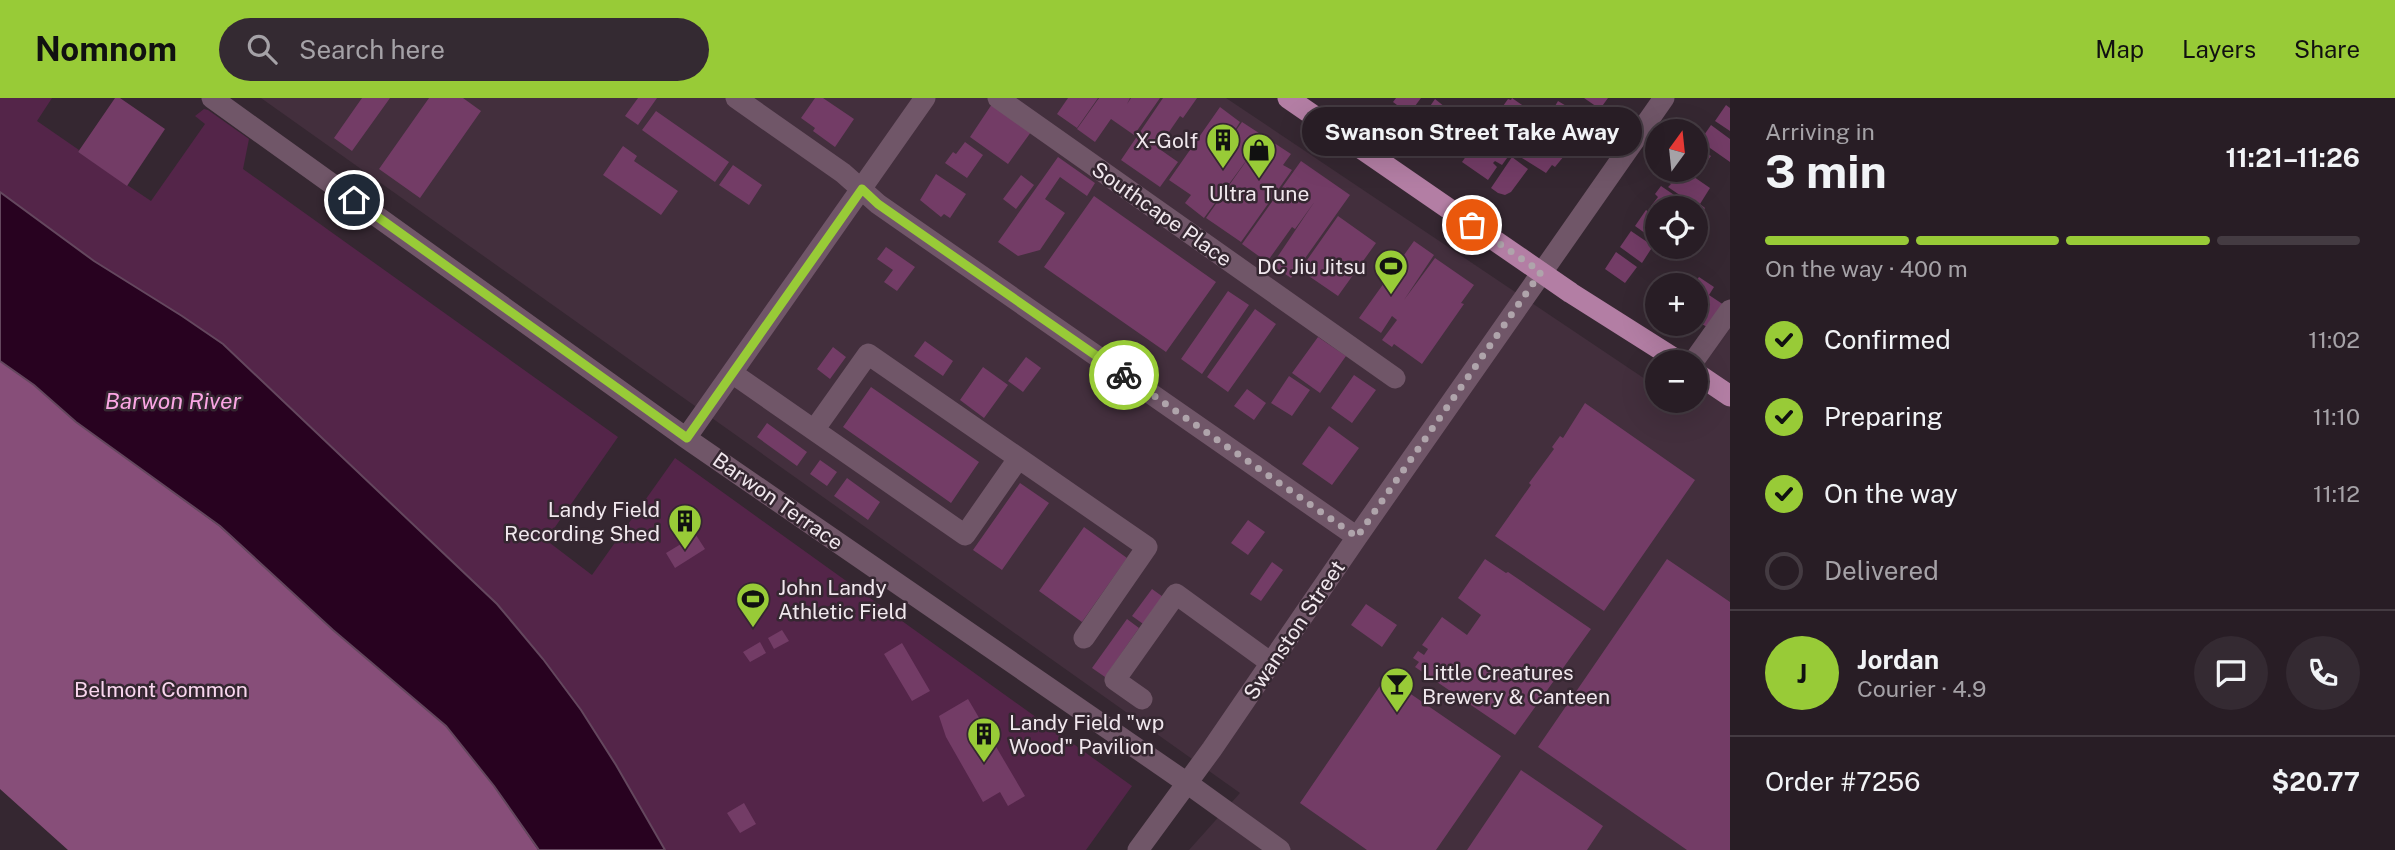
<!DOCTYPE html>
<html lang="en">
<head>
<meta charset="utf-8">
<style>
  body { margin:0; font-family:"Public Sans",sans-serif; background:#342a32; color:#f1f3f6; height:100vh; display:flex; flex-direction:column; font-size:26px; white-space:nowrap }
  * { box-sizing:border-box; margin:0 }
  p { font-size:23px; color:#a5a2a7 }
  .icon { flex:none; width:38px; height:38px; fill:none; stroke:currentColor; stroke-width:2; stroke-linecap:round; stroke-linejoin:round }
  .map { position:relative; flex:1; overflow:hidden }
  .panel { display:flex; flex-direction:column; background:#281d25; width:665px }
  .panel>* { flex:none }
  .needle { width:46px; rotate:15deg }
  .tools { position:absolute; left:1645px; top:21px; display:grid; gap:14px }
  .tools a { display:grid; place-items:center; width:63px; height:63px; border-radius:50%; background:#281d25; box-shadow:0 7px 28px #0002,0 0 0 2px #443b42; font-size:35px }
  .pin { position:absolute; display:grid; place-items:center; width:60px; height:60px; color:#fff; margin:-30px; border:4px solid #fff; border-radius:50%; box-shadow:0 2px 7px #0007 }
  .courier { position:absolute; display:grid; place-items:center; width:70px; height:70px; margin:-35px; border:5px solid #98cb37; border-radius:50%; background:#fff; color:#222; box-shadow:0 2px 9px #0007 }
  .bubble { position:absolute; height:49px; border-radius:24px; background:#281d25; box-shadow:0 7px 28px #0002,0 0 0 2px #443b42; font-size:23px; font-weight:700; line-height:49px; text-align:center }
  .overview em { font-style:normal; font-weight:700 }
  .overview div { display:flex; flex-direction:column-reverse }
  .overview { display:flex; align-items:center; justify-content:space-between; height:119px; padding:0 35px }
  h1 { font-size:46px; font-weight:700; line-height:52px }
  .bar { display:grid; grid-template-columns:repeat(4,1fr); gap:10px 7px; align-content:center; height:84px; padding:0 35px }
  .bar i { height:9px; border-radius:5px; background:#443b42 }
  .bar .current { background:#98cb37 }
  .bar p { grid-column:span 4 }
  .line { display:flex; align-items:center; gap:18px; padding:0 35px; border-top:2px solid #443b42 }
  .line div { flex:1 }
  .round { display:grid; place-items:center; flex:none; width:74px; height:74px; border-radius:37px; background:#342a32 }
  ol { padding:0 35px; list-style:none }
  li { display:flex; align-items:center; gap:21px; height:77px }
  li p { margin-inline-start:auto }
  li .icon { padding:7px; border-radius:50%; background:#98cb37; color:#111; stroke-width:4 }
  li:last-child { color:#a5a2a7 }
  li i { width:38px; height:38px; border:4px solid #443b42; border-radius:50% }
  header { display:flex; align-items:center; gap:42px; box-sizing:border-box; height:98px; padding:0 35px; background:#98cb37; color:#111 }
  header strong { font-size:33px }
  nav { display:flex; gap:38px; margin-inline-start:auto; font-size:24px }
  .search { width:490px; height:63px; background:#342a32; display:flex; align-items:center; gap:18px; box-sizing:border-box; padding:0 24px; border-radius:38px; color:#a5a2a7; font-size:26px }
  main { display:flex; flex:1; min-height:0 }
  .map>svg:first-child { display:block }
</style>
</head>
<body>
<header>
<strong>Nomnom</strong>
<div class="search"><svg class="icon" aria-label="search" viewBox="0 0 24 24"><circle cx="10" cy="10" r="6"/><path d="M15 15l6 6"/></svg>Search here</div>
<nav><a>Map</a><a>Layers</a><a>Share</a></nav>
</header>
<main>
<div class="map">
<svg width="1730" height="752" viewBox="0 0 1730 752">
  <rect width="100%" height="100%" fill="#352731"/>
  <path fill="#432f3d" d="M261,0H1226L1657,289V303H1696V264L1730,214V752H1189L1240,695Z"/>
  <path fill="#542549" d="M0,0H52L37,23L79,52L78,54L151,103L205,26L195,18L204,11L208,12L249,41L243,71L618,339L546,442L592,477L675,360L1132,688L1086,752H665L616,667L581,612L543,561L497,506L223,246L182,218L94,163L0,94Z"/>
  <path fill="#874e79" d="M0,263L34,287L76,324L219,428L333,532L447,628L494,688L538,752H68L0,691Z"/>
  <path fill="#280220" stroke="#64475e" stroke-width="2" d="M0,94L94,163L182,218L223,246L497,506L543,561L581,612L616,667L665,752H539L494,688L446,628L333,532L220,428L76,324L34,287L0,263Z"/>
  <path fill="#733c66" d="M115,0H120L165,31L127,88L78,54Z
    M362,0H390L352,53L334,40Z
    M429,0H463L481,13L420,100L379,71Z
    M638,0H657L638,27L625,18Z
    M815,0H823L854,21L835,49L813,33L815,30L801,20Z
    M1068,0H1098L1077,30L1057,16Z
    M1099,0H1130L1127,6L1131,0H1160L1134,37L1111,21L1095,44L1077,31Z
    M1163,0H1197L1183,20L1180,18L1158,50L1178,64L1160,89L1121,62Z
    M1396,0H1421L1409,16L1393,4Z
    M1512,0L1535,16L1529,25L1532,27L1524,38L1496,18L1508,1L1511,2Z
    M1584,0H1608L1600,11Z
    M1435,1L1460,21L1443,45L1417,27Z
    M1558,3L1578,15L1577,17L1588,24L1580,35L1583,37L1576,48L1545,25Z
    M992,6L1031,34L1008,66L970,39Z
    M1726,7L1730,10V33L1715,23Z
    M1220,9L1240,24L1227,45L1242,24L1291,56L1283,67L1292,72L1241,144L1206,120L1254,52L1204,120L1185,105L1191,97L1169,82Z
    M656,13L729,64L715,84L642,32Z
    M1711,27L1730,41V64L1700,43Z
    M1486,30H1490L1512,45L1506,53L1510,56L1502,67L1495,63L1493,65L1497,69L1488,82L1462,64Z
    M1532,36L1549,48L1557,37L1567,45L1560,55L1564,58L1555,69L1552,67L1546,75L1517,57Z
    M965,44L983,57L967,80L945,65L953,54L956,56Z
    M623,48L637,58L634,63L678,93L661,117L603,77Z
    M1696,48L1711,58L1697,77L1689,72H1696Z
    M1058,59L1095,85L1087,98L1060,79L1045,101L1065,115L1040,152L1018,158L998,144Z
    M1512,59L1528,71L1511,94L1505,97L1498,95L1491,90Z
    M1301,63L1350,97L1291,180L1272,167L1315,103L1295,131L1292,129L1267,164L1242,146Z
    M733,67L762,87L749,107L719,87Z
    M1673,72H1684L1710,90L1700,106L1705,110L1703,113L1668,89L1671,86L1666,82Z
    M936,76L966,96L950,120L944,116L941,119L920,102Z
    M1021,77L1034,87L1016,111L1003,101Z
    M1661,88L1683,103L1678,110H1657V112L1651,108L1658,99L1655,96Z
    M1094,98L1216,184L1166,254L1044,169Z
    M1646,112L1657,120L1656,143L1635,128Z
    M1338,118L1376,145L1338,198L1300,172Z
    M1631,133L1653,148L1642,165L1620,149Z
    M1414,143L1434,157L1404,202L1435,160L1474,187L1461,205L1464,206L1422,266L1394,246L1392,249L1382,242L1397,222L1392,218L1381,235L1359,220Z
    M886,149L915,169L897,193L884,184L893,172L877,161Z
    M1616,154L1637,169L1625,185L1605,171Z
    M1699,179L1714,189L1709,197L1724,207L1709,230L1696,223V187H1693Z
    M1228,193L1249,207L1202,276L1181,261Z
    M1255,211L1276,226L1228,294L1207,279Z
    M1318,239L1346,258L1320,295L1292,275Z
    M925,243L953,263L943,278L914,258Z
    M833,249L846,259L830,281L817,271Z
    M1026,259L1041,270L1023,294L1008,283Z
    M983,269L1008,287L984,320L960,302Z
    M1354,277L1376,292L1352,325L1331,310Z
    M1289,278L1310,292L1292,318L1271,305Z
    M871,289L979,364L951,405L843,329Z
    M1247,291L1266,305L1254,322L1234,308Z
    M1585,305L1695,382L1604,513L1495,438L1531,387L1529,385L1554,351L1552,349L1560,338L1563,340Z
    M767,325L807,354L797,368L757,339Z
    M1329,328L1359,350L1332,387L1302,366Z
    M820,362L837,374L827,388L810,376Z
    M847,380L880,404L868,422L834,398Z
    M1020,385L1049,405L1002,472L973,452Z
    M1248,422L1265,434L1248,457L1231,445Z
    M1084,429L1127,460L1082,524L1039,493Z
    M696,437L705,451L675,470L666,455Z
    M1485,461L1506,475L1508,474L1591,531L1515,637L1415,569L1419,564L1413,560L1418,553L1424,557L1428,551L1422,547L1442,519L1467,537L1481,517L1458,500Z
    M1667,461L1730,504V752H1687L1538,649Z
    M1272,464L1283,472L1261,503L1250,496Z
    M1152,491L1166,501L1146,528L1132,518Z
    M1366,506L1397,527L1382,549L1351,527Z
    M1127,521L1139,530L1105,579L1092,570Z
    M782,532L789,543L774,551L768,540Z
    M760,544L766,555L750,564L743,554Z
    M902,545L930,593L912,603L884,556Z
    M1386,579L1501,658L1436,752H1367L1300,705Z
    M968,601L1025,698L1008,708L1000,694L983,704L946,639L939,618Z
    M1521,672L1603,728L1587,752H1467Z
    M744,705L756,726L740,735L727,715Z"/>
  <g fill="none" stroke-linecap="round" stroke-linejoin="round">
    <path stroke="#705668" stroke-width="21" d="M212,0L686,340L1187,685L1280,752
      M736,0L843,75L878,106L1357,439
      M998,0L1395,280
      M1693,264L1730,212
      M732,275L965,437L1018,361
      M814,332L868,256L1147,449L1084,540
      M686,340L925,0
      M1142,601L1115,582L1176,496L1271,565
      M1138,752L1212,651L1357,439L1664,0"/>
    <path stroke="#b37ea4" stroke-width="21" d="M1288,0L1571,195L1680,264
      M1696,275L1730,298"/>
  </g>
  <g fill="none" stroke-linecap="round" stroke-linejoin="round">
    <path stroke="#afa4ab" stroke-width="7" stroke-dasharray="0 12.6" d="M1124,277L1357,439L1541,174L1472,127"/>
    <path stroke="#98cb37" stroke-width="9" d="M354,102L687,340L862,91L878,106L1124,277"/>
  </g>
  <defs>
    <g id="building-pin" transform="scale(1.75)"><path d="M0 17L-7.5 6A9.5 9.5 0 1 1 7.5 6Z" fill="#98cb37" stroke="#352731"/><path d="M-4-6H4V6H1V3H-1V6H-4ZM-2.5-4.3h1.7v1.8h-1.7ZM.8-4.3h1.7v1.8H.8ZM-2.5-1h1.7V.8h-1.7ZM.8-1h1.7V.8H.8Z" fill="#111"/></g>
    <g id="shop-pin" transform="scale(1.75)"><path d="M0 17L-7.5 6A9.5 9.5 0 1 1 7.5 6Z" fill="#98cb37" stroke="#352731"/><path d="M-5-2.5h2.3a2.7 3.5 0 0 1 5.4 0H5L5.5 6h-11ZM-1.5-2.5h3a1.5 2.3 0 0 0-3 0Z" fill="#111"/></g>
    <g id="stadium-pin" transform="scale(1.75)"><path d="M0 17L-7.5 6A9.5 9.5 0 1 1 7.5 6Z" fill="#98cb37" stroke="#352731"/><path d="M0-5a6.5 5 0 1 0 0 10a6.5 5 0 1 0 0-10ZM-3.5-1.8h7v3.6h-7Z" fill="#111"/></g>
    <g id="bar-pin" transform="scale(1.75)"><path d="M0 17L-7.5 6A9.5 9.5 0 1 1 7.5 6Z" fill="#98cb37" stroke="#352731"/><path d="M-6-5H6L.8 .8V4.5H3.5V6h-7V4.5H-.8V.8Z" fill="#111"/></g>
  </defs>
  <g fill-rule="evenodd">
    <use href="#building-pin" x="1223" y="42"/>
    <use href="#shop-pin" x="1259" y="52"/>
    <use href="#stadium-pin" x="1391" y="168"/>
    <use href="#building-pin" x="685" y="423"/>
    <use href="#stadium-pin" x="753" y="501"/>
    <use href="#bar-pin" x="1397" y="586"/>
    <use href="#building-pin" x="984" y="636"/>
  </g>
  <g text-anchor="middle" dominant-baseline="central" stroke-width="5" stroke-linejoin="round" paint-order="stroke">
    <g font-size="21" fill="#f0e7ed" stroke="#352731" text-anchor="end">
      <text x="1198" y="42">X-Golf</text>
      <text x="1259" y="95" text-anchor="middle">Ultra Tune</text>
      <text x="1366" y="168">DC Jiu Jitsu</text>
      <text x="660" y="411">Landy Field<tspan x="660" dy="24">Recording Shed</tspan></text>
      <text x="778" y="489" text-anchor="start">John Landy<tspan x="778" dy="24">Athletic Field</tspan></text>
      <text x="1422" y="574" text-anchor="start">Little Creatures<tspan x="1422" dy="24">Brewery &amp; Canteen</tspan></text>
      <text x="1009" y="624" text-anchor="start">Landy Field "wp<tspan x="1009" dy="24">Wood" Pavilion</tspan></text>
    </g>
    <g font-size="21" fill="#f0e7ed" stroke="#352731">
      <text transform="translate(1162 116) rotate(35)">Southcape Place</text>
      <text transform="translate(778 403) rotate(35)">Barwon Terrace</text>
      <text transform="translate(1294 532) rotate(-56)">Swanston Street</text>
    </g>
    <g font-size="21" fill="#f9d6ee" stroke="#352731">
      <text x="161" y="591">Belmont Common</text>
    </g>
    <g font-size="23" font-style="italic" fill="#fba6e4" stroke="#352731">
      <text x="173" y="302">Barwon River</text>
    </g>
  </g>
</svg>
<div class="tools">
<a><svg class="needle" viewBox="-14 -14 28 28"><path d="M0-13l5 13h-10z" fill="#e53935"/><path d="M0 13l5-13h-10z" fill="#a5a2a7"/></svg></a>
<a><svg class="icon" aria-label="locate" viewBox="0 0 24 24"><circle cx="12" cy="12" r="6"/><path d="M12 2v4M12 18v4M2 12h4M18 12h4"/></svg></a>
<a>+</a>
<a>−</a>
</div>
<div class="pin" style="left:1472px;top:127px;background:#ea580c"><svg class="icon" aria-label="bag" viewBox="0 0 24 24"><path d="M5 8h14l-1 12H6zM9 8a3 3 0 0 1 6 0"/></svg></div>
<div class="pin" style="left:354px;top:102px;background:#1f2937"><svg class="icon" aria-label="home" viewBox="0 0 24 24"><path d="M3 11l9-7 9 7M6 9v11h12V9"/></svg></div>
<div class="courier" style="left:1124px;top:277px"><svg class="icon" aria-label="bike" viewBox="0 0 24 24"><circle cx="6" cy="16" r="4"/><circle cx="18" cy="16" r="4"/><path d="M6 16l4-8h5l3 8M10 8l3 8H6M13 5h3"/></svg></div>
<div class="bubble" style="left:1302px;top:9px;width:340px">Swanson Street Take Away</div>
</div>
<section class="panel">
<div class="overview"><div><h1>3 min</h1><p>Arriving in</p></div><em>11:21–11:26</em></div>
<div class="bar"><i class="current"></i><i class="current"></i><i class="current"></i><i></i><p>On the way · 400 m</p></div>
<ol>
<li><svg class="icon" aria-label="check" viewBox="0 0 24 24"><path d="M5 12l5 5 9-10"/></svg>Confirmed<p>11:02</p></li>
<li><svg class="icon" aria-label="check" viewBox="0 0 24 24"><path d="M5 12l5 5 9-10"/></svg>Preparing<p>11:10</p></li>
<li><svg class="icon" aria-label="check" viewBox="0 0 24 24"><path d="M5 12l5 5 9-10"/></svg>On the way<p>11:12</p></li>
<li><i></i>Delivered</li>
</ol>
<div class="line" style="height:126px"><b class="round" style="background:#98cb37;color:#111">J</b><div><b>Jordan</b><p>Courier · 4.9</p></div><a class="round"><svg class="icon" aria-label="chat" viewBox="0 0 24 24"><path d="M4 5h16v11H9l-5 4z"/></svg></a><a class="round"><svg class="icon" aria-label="phone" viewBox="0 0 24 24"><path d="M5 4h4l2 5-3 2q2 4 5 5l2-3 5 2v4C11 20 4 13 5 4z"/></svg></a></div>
<div class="line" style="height:91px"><div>Order #7256</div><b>$20.77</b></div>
</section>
</main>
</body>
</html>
